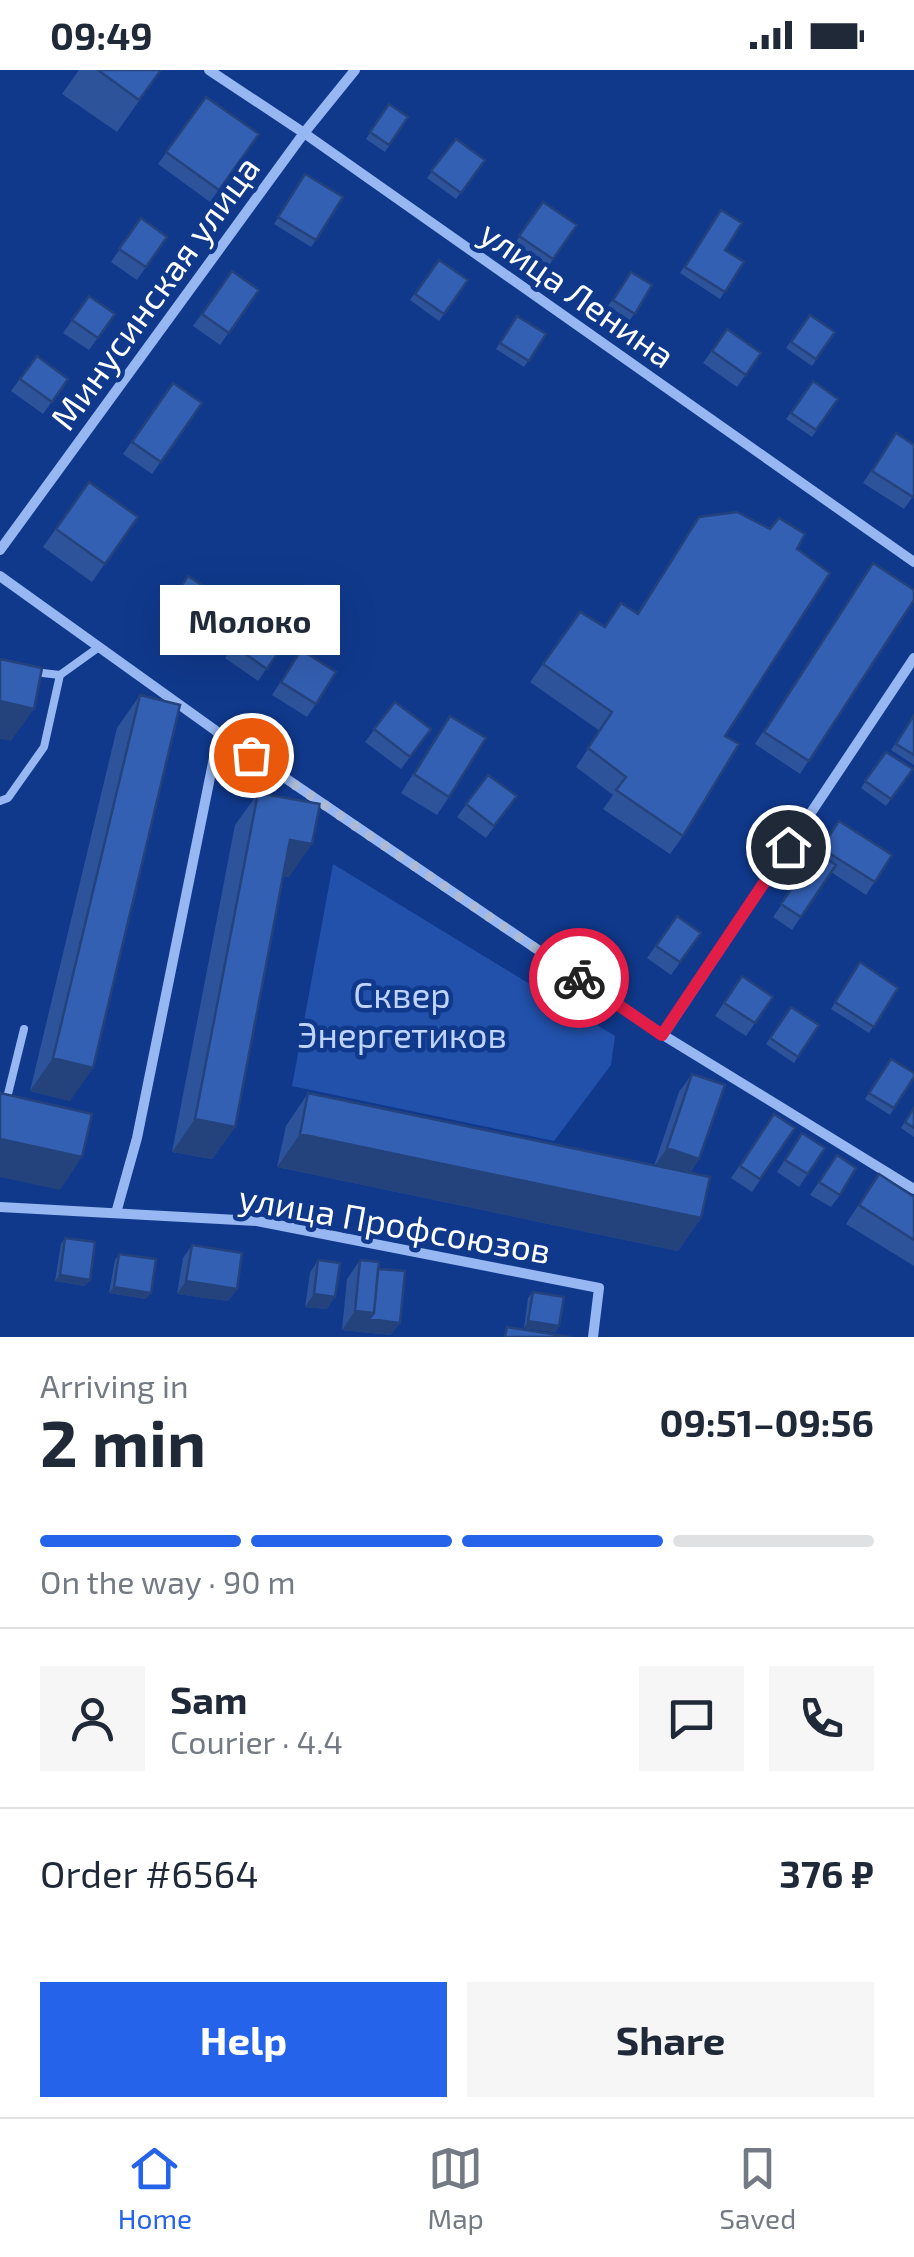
<!DOCTYPE html>
<html lang="en">
<head>
<meta charset="utf-8">
<style>
  body { margin:0; font-family:"Exo 2",sans-serif; background:#f6f6f7; color:#1f2937; height:100vh; display:flex; flex-direction:column; font-size:38px; white-space:nowrap }
  * { box-sizing:border-box; margin:0 }
  p { font-size:32px; color:#747a83 }
  .icon { flex:none; width:55px; height:55px; fill:none; stroke:currentColor; stroke-width:2; stroke-linecap:round; stroke-linejoin:round }
  .map { position:relative; height:1267px; overflow:hidden }
  .details { display:flex; flex-direction:column; background:#fff; flex:1 }
  .details>* { flex:none }
  .pin { position:absolute; display:grid; place-items:center; width:85px; height:85px; color:#fff; margin:-42px; border:5px solid #fff; border-radius:50%; box-shadow:0 2px 10px #0007 }
  .courier { position:absolute; display:grid; place-items:center; width:100px; height:100px; margin:-50px; border:8px solid #e11d48; border-radius:50%; background:#fff; color:#222; box-shadow:0 2px 12px #0007 }
  .bubble { position:absolute; height:70px; border-radius:0px; background:#fff; box-shadow:0 10px 40px #0002; font-size:32px; font-weight:700; line-height:70px; text-align:center }
  .summary em { font-style:normal; font-weight:700 }
  .summary div { display:flex; flex-direction:column-reverse }
  .summary { display:flex; align-items:center; justify-content:space-between; height:170px; padding:0 40px }
  h1 { font-size:65px; font-weight:700; line-height:75px }
  .bar { display:grid; grid-template-columns:repeat(4,1fr); gap:15px 10px; align-content:center; height:120px; padding:0 40px }
  .bar i { height:12px; border-radius:8px; background:#e0e1e3 }
  .bar .on { background:#2563eb }
  .bar p { grid-column:span 4 }
  .line { display:flex; align-items:center; gap:25px; padding:0 40px; border-top:2px solid #e0e1e3 }
  .line div { flex:1 }
  .round { display:grid; place-items:center; flex:none; width:105px; height:105px; border-radius:0px; background:#f6f6f7 }
  .action { display:flex; gap:20px; margin-top:auto; padding:20px 40px }
  .action a { flex:1; height:115px; border-radius:0px; background:#2563eb; color:#fff; font-size:40px; font-weight:700; line-height:115px; text-align:center }
  .action a+a { background:#f6f6f7; color:#1f2937 }
  .status { display:flex; justify-content:space-between; align-items:center; height:70px; padding:0 50px; background:#fff; direction:ltr }
  .status svg { height:28px; fill:currentColor }
  .dock { display:flex; justify-content:space-around; align-items:center; height:140px; border-top:2px solid #e0e1e3; background:#fff; font-size:28px; color:#747a83 }
  .dock a { display:grid; justify-items:center; gap:5px }
  .dock .on { color:#2563eb }
  .map>svg:first-child { display:block }
</style>
</head>
<body>
<div class="status"><b>09:49</b><svg viewBox="0 0 49 12"><path d="M0 12V9h3v3zM5 12V6h3v6zM10 12V3h3v9zM15 12V0h3v12zM26 1h20v11H26zM47 4h2v5h-2z"/></svg></div>
<div class="map">
<svg width="914" height="1267" viewBox="0 0 914 1267">
  <rect width="100%" height="100%" fill="#10398c"/>
  <path fill="#2251ab" d="M333,794L615,966L611,995L554,1071L292,1016Z"/>
  <g fill="none" stroke-linecap="round" stroke-linejoin="round">
    <path stroke="#97b7f2" stroke-width="8" d="M34,602L60,605L99,577
      M0,731L8,728L44,677L60,605
      M0,1035L5,1036L24,959"/>
    <path stroke="#97b7f2" stroke-width="10" d="M209,0L304,63L914,492
      M0,480L304,63L355,0
      M0,506L219,663L663,965L914,1119
      M663,965L914,588
      M0,1137L257,1151L599,1218L593,1267
      M116,1143L137,1068L219,663"/>
  </g>
  <path fill="#2d539a" d="M79,0H161L117,62L62,24Z
    M206,27L259,64L210,132L158,94Z
    M389,34L408,47L385,82L366,69Z
    M456,69L485,90L456,129L427,108Z
    M305,104L316,170L311,177L274,154Z
    M543,132L553,189L549,196L515,173Z
    M721,140L725,180L744,192L720,229L680,203Z
    M141,148L167,167L137,210L111,192Z
    M439,190L468,210L439,251L410,230Z
    M232,201L259,220L220,275L193,256Z
    M631,202L652,215L630,250L608,236Z
    M89,226L115,244L89,280L63,263Z
    M810,245L835,262L812,296L786,278Z
    M517,246L546,264L524,297L496,279Z
    M727,259L761,283L737,317L703,293Z
    M37,286L68,309L43,344L11,321Z
    M813,311L838,329L812,367L786,349Z
    M173,313L202,333L152,404L123,384Z
    M896,363L914,425L904,439L863,413Z
    M89,412L138,447L92,512L43,477Z
    M699,447L797,479L725,666L683,766L670,784L603,739L613,725L576,697L600,661L530,612L580,542L605,556L637,543Z
    M873,493L914,530L800,704L755,674Z
    M188,506L217,525L190,567L160,548Z
    M252,549L285,572L258,611L225,588Z
    M301,580L316,634L307,647L272,625Z
    M140,625L70,1031L30,1021L117,658Z
    M395,632L431,659L401,699L365,672Z
    M914,644V695L891,680Z
    M450,646L449,727L437,745L401,723Z
    M886,682L913,699L886,736L861,718Z
    M488,705L517,726L486,768L457,747Z
    M258,723L289,807L283,806L235,1057L212,1089L172,1082L235,755Z
    M839,751L892,785L866,825L831,802L792,860L773,847Z
    M677,846L701,863L671,905L647,888Z
    M860,892L898,918L869,963L831,939Z
    M742,906L773,927L746,966L715,946Z
    M791,937L819,955L794,993L766,974Z
    M891,989L914,1007L890,1045L865,1029Z
    M692,1004L699,1089L690,1103L701,1148L678,1181L277,1097L286,1056L308,1023L654,1096L679,1022Z
    M914,1037V1067L901,1058Z
    M774,1044L795,1058L752,1122L731,1108Z
    M802,1063L825,1078L799,1117L777,1102Z
    M837,1085L840,1125L831,1137L810,1125Z
    M879,1104L914,1127V1196L846,1154Z
    M65,1168L85,1216L55,1211L61,1174Z
    M192,1175L237,1219L228,1231L177,1224L183,1188Z
    M119,1184L146,1229L109,1223L115,1190Z
    M318,1190L327,1239L305,1237L310,1203Z
    M360,1190L378,1199L391,1265L342,1260L347,1209Z
    M533,1222L559,1256L555,1262L524,1258L528,1228Z"/>
  <path fill="#24437d" d="M0,631L34,639L11,671L0,669Z
    M290,770L312,774L289,807L267,803Z
    M53,988L93,998L70,1031L30,1021Z
    M195,1049L235,1057L212,1089L172,1082Z
    M300,1064L701,1148L678,1181L277,1097Z
    M0,1069L82,1087L60,1120L0,1107Z
    M667,1078L699,1089L686,1108L654,1097Z
    M60,1205L90,1210L85,1216L55,1211Z
    M186,1211L237,1219L228,1231L177,1224Z
    M114,1217L151,1223L146,1229L109,1223Z
    M314,1224L335,1227L327,1239L305,1237Z
    M355,1241L374,1243L400,1253L391,1265L342,1260Z
    M528,1251L559,1256L555,1262L524,1258Z"/>
  <path fill="#3460b3" stroke="#24437d" stroke-width="2.5" d="M98,0H161L139,30Z
    M206,27L259,64L219,120L166,82Z
    M389,34L408,47L389,75L370,62Z
    M456,69L485,90L461,123L431,101Z
    M305,104L343,127L316,170L278,147Z
    M543,132L577,155L553,189L519,166Z
    M721,140L742,153L725,180L744,192L725,222L685,197Z
    M141,148L167,167L146,197L119,179Z
    M439,190L468,210L444,244L415,224Z
    M232,201L259,220L229,263L202,244Z
    M631,202L652,215L635,244L613,230Z
    M89,226L115,244L98,268L72,250Z
    M810,245L835,262L816,289L791,272Z
    M517,246L546,264L529,291L500,273Z
    M727,259L761,283L746,305L712,281Z
    M37,286L68,309L52,332L20,309Z
    M813,311L838,329L816,360L791,343Z
    M173,313L202,333L161,392L132,372Z
    M896,363L914,375V425L913,427L872,401Z
    M89,412L138,447L105,494L56,459Z
    M737,442L770,459L779,448L805,464L797,479L830,503L725,666L739,674L683,766L616,720L626,707L588,678L612,642L543,594L580,542L605,557L621,533L638,544L699,447Z
    M873,493L914,520V530L809,691L764,662Z
    M188,506L217,525L198,555L168,536Z
    M252,549L285,572L267,599L234,576Z
    M301,580L336,602L316,634L281,612Z
    M0,589L42,598L34,639L0,631Z
    M140,625L180,635L93,998L53,988Z
    M395,632L431,659L410,687L374,659Z
    M914,645V685L896,674Z
    M450,646L486,668L449,727L414,704Z
    M886,682L913,699L891,729L865,711Z
    M488,705L517,726L494,756L466,734Z
    M258,723L320,734L312,774L290,770L235,1057L195,1049Z
    M839,751L892,785L875,812L821,778Z
    M816,782L836,795L801,847L781,834Z
    M677,846L701,863L680,892L656,876Z
    M860,892L898,918L874,957L835,932Z
    M742,906L773,927L755,953L724,933Z
    M791,937L819,955L798,987L770,968Z
    M891,989L914,1003V1007L894,1038L869,1023Z
    M692,1004L725,1015L699,1089L667,1078Z
    M0,1023L92,1044L82,1087L0,1069Z
    M308,1023L710,1107L701,1148L300,1064Z
    M914,1038V1058L905,1052Z
    M774,1044L795,1058L760,1109L740,1096Z
    M802,1063L825,1078L808,1104L785,1090Z
    M837,1085L856,1098L840,1125L819,1112Z
    M879,1104L914,1127V1170L859,1135Z
    M65,1168L95,1172L90,1210L60,1205Z
    M192,1175L242,1183L237,1219L186,1211Z
    M119,1184L156,1189L151,1223L114,1217Z
    M318,1190L340,1193L335,1227L314,1224Z
    M360,1190L379,1192L374,1243L355,1241Z
    M378,1199L405,1201L400,1253L369,1249L374,1243Z
    M533,1222L564,1227L559,1256L528,1251Z
    M507,1257L571,1267H505Z"/>
  <g fill="none" stroke-linecap="round" stroke-linejoin="round">
    <path stroke="#abbad7" stroke-width="10" stroke-dasharray="0 18" d="M251,685L579,908"/>
    <path stroke="#e11d48" stroke-width="12" d="M579,908L662,965L788,777"/>
  </g>
  <g text-anchor="middle" dominant-baseline="central" stroke-width="9" stroke-linejoin="round" paint-order="stroke">
    <g font-size="35" fill="#fff" stroke="#10398c">
      <text transform="translate(154 222) rotate(-54)">Минусинская улица</text>
      <text transform="translate(578 223) rotate(35)">улица Ленина</text>
      <text transform="translate(395 1153) rotate(10)">улица Профсоюзов</text>
    </g>
    <g font-size="35" fill="#bed4fd" stroke="#10398c">
      <text x="402" y="924">Сквер<tspan x="402" dy="40">Энергетиков</tspan></text>
    </g>
  </g>
</svg>
<div class="pin" style="left:251px;top:685px;background:#ea580c"><svg class="icon" aria-label="bag" viewBox="0 0 24 24"><path d="M5 8h14l-1 12H6zM9 8a3 3 0 0 1 6 0"/></svg></div>
<div class="pin" style="left:788px;top:777px;background:#1f2937"><svg class="icon" aria-label="home" viewBox="0 0 24 24"><path d="M3 11l9-7 9 7M6 9v11h12V9"/></svg></div>
<div class="courier" style="left:579px;top:908px"><svg class="icon" aria-label="bike" viewBox="0 0 24 24"><circle cx="6" cy="16" r="4"/><circle cx="18" cy="16" r="4"/><path d="M6 16l4-8h5l3 8M10 8l3 8H6M13 5h3"/></svg></div>
<div class="bubble" style="left:160px;top:515px;width:180px">Молоко</div>
</div>
<section class="details">
<div class="summary"><div><h1>2 min</h1><p>Arriving in</p></div><em>09:51–09:56</em></div>
<div class="bar"><i class="on"></i><i class="on"></i><i class="on"></i><i></i><p>On the way · 90 m</p></div>
<div class="line" style="height:180px"><a class="round"><svg class="icon" aria-label="person" viewBox="0 0 24 24"><circle cx="12" cy="8" r="4"/><path d="M4 21q1-7 8-7t8 7"/></svg></a><div><b>Sam</b><p>Courier · 4.4</p></div><a class="round"><svg class="icon" aria-label="chat" viewBox="0 0 24 24"><path d="M4 5h16v11H9l-5 4z"/></svg></a><a class="round"><svg class="icon" aria-label="phone" viewBox="0 0 24 24"><path d="M5 4h4l2 5-3 2q2 4 5 5l2-3 5 2v4C11 20 4 13 5 4z"/></svg></a></div>
<div class="line" style="height:130px"><div>Order #6564</div><b>376 ₽</b></div>
<div class="action"><a>Help</a><a>Share</a></div>
</section>
<nav class="dock">
<a class="on"><svg class="icon" aria-label="home" viewBox="0 0 24 24"><path d="M3 11l9-7 9 7M6 9v11h12V9"/></svg>Home</a>
<a><svg class="icon" aria-label="map" viewBox="0 0 24 24"><path d="M3 6l6-2 6 2 6-2v14l-6 2-6-2-6 2zM9 4v14M15 6v14"/></svg>Map</a>
<a><svg class="icon" aria-label="saved" viewBox="0 0 24 24"><path d="M7 4h10v16l-5-4-5 4z"/></svg>Saved</a>
</nav>
</body>
</html>
